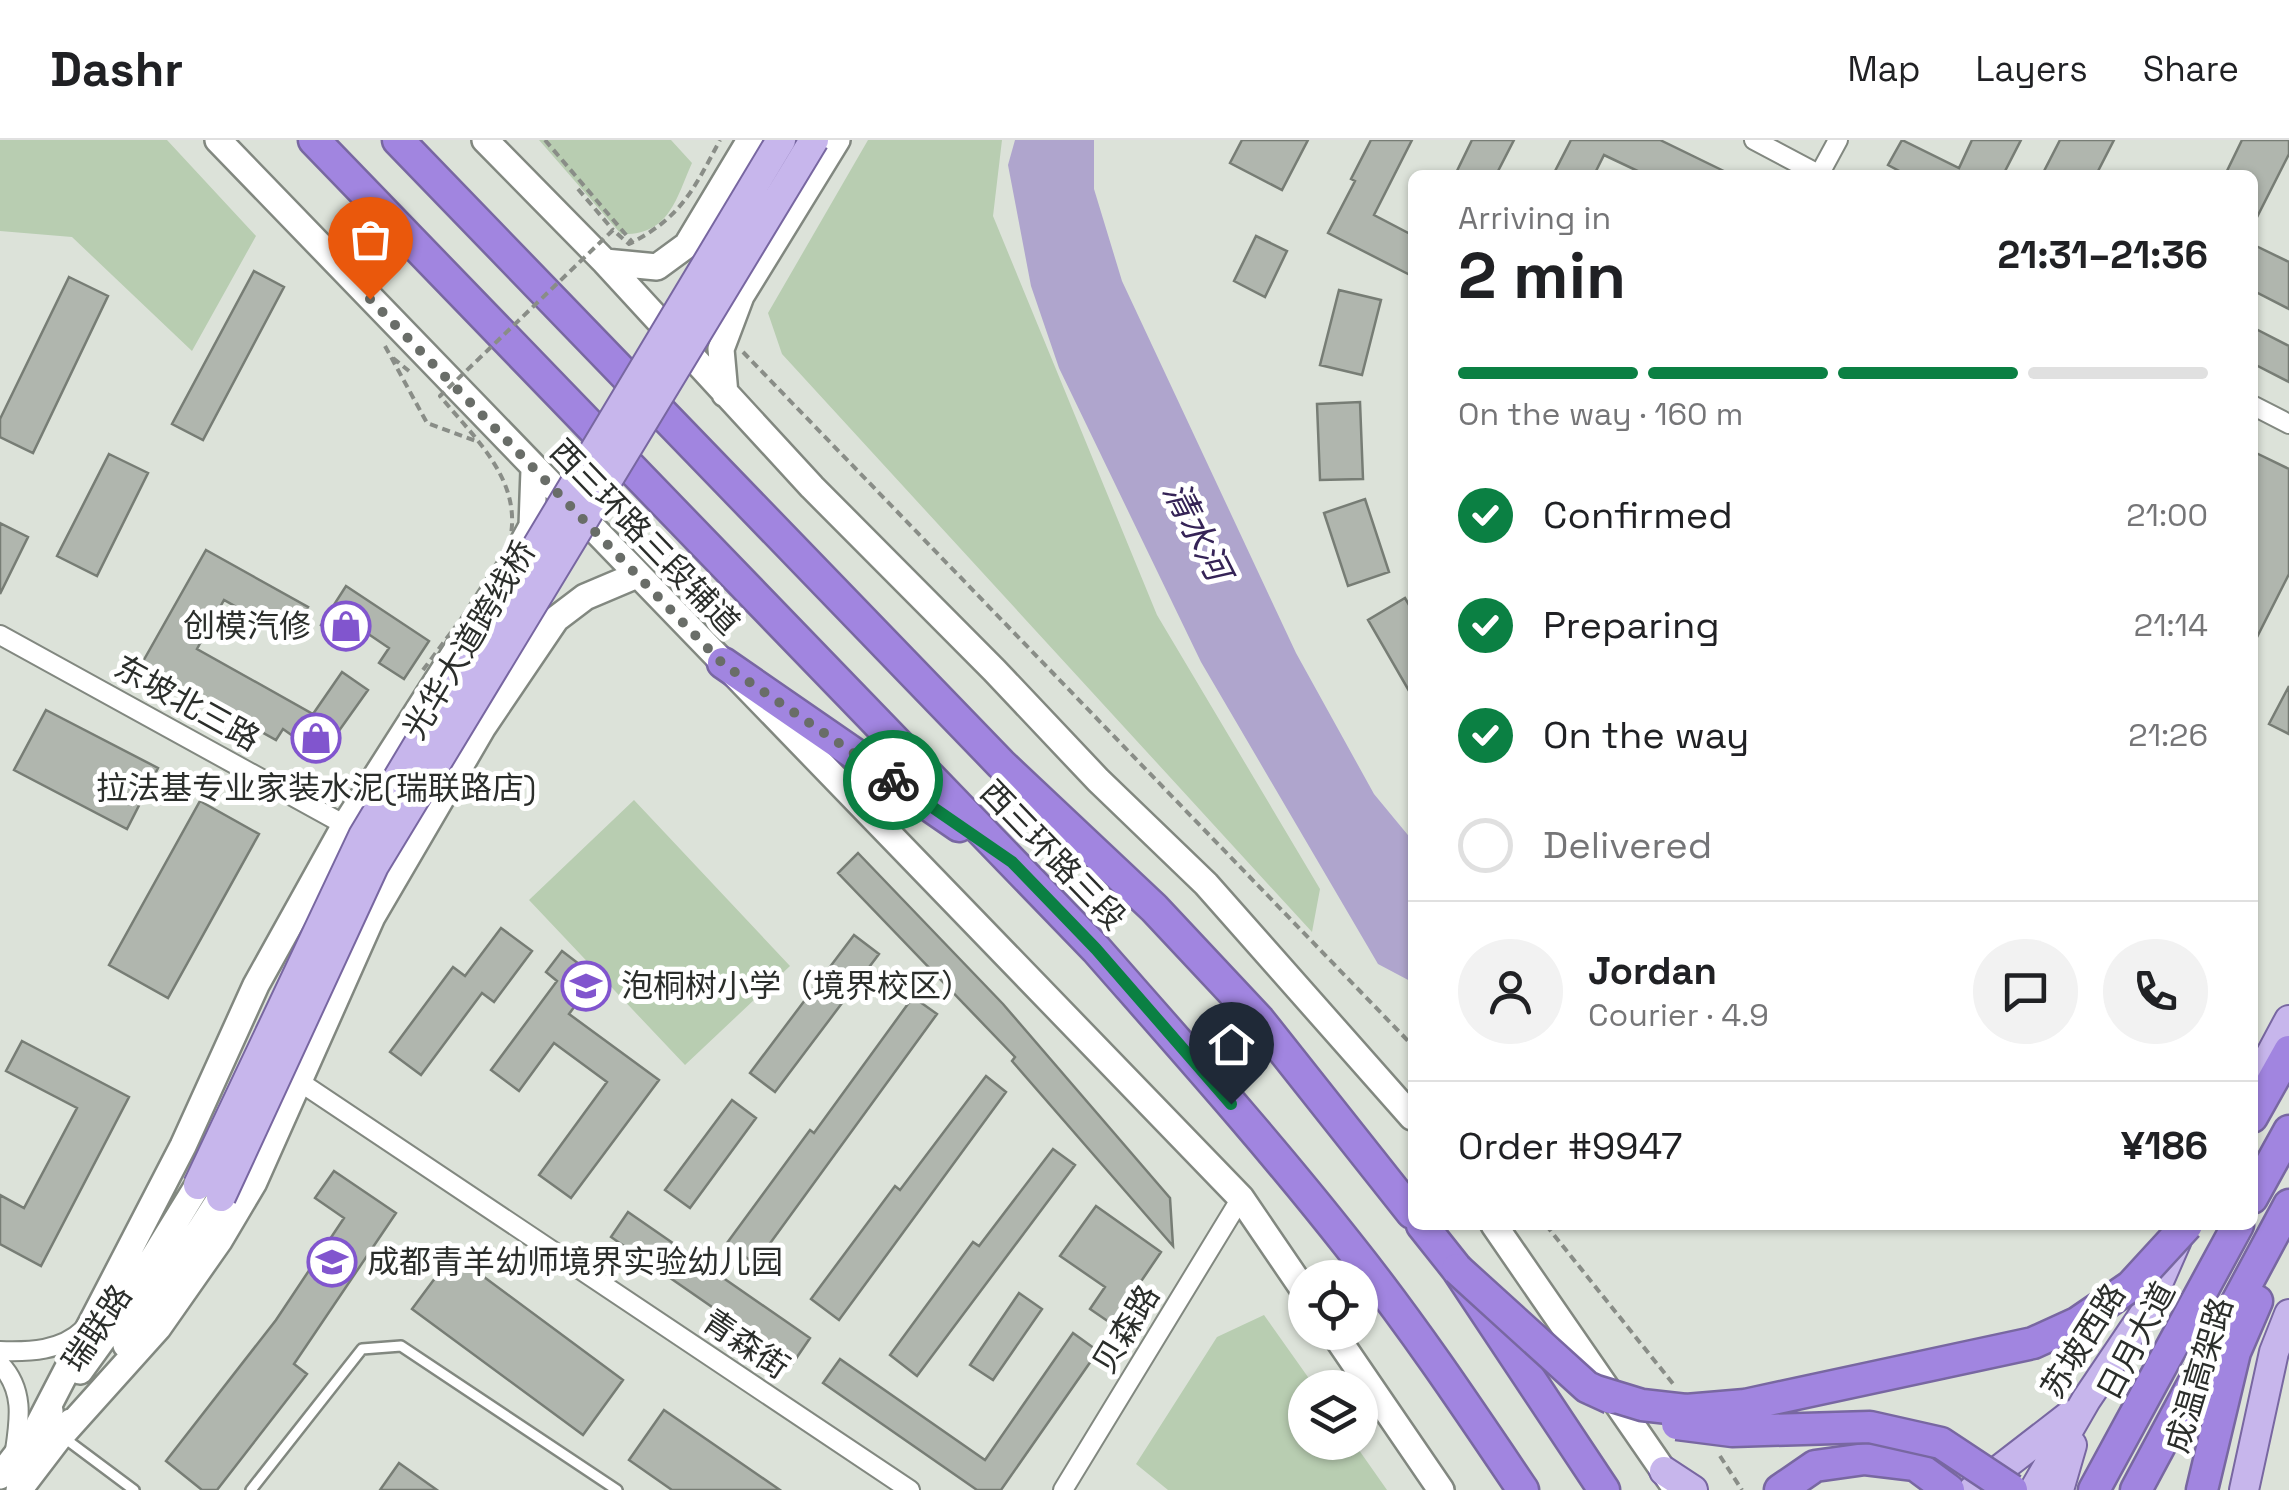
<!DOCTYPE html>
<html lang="en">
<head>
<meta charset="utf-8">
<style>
  body { margin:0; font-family:"Space Grotesk","Noto Sans SC",sans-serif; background:#f2f2f2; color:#202124; height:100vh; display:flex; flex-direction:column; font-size:38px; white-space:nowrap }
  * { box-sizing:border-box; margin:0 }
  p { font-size:32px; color:#757577 }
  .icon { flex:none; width:55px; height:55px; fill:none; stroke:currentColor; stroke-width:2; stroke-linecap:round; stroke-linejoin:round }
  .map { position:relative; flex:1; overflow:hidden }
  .sheet { position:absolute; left:1408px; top:30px; width:850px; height:1060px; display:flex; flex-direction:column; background:#fff; border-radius:15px; box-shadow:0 2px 8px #0004 }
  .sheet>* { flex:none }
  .buttons { position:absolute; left:1288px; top:1120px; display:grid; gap:20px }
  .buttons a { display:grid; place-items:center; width:90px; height:90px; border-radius:50%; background:#fff; box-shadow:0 2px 8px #0004; font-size:50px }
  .pin { position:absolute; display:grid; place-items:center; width:85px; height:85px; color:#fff; margin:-102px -42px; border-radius:50% 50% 50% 0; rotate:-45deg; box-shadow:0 0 10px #0007 }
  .pin .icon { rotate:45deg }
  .courier { position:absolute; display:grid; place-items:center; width:100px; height:100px; margin:-50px; border:8px solid #0b8043; border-radius:50%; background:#fff; color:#222; box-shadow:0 2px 12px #0007 }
  .summary em { font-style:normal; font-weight:700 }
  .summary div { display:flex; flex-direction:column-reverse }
  .summary { display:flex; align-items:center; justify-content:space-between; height:170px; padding:0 50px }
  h1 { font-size:65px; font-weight:700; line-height:75px }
  .bar { display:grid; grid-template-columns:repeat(4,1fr); gap:15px 10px; align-content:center; height:120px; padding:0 50px }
  .bar i { height:12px; border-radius:8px; background:#e0e0e0 }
  .bar .active { background:#0b8043 }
  .bar p { grid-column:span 4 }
  .line { display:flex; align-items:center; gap:25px; padding:0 50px; border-top:2px solid #e0e0e0 }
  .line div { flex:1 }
  .round { display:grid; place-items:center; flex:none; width:105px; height:105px; border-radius:52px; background:#f2f2f2 }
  ol { padding:0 50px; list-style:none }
  li { display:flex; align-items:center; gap:30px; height:110px }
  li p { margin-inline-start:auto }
  li .icon { padding:10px; border-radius:50%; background:#0b8043; color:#fff; stroke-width:4 }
  li:last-child { color:#757577 }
  li i { width:55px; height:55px; border:5px solid #e0e0e0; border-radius:50% }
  header { display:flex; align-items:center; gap:60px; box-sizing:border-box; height:140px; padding:0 50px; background:#fff; border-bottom:2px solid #e0e0e0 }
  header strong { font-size:48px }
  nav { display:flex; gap:55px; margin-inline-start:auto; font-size:35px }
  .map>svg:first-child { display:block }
</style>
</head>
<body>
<header>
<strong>Dashr</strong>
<nav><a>Map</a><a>Layers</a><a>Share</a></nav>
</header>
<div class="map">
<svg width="2289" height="1350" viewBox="0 0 2289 1350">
  <rect width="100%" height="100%" fill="#dce2d9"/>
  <path fill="#b8cdb1" d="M0,0H167L256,96L192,211L72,97L0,91Z
    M539,0H671L692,23C676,59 669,96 621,94Z
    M868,0H1002L993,76L1157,475L1320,749L1312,792L782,214L768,173Z
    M634,660L790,826L685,925L529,760Z
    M1264,1175L1315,1247L1305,1248V1302L1354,1303L1387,1350H1168L1136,1324L1217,1197Z"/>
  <path fill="#afa5cd" d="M1015,0H1094V49L1122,141L1296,513L1374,654L1412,700V842L1378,824L1201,522L1059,228L1031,146L1008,25Z"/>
  <path fill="#dce2d9" d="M2289,896V1023L2252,1026L2253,902Z"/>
  <path fill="#b0b6ae" stroke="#777d75" stroke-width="2.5" d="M1242,0H1308L1282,50L1230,23Z
    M1371,0H1412L1374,75L1412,95V136L1328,93L1355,41L1351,39Z
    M1472,0H1514L1496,35H1455Z
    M1571,0H1660L1732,35H1646L1604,15L1594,35H1553Z
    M1902,0L1959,28L1972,0H2021L2003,35H1907L1888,25Z
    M2060,0H2114L2096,35H2042Z
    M2242,0H2289V14L2252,87V35H2225Z
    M1256,96L1287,111L1265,157L1234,141Z
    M2252,104L2289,122V169L2252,150Z
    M254,131L284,147L203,300L172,284Z
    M69,137L108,156L33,313L0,297V279Z
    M1339,150L1381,160L1362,235L1320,225Z
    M2252,187L2289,206V242L2252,223Z
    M1360,262L1363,339L1320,340L1317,264Z
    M2252,311L2289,329V434L2252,507Z
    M109,314L148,333L97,436L57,416Z
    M1365,359L1389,432L1348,446L1324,373Z
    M0,383L28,397L0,454Z
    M206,410L308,467L288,496L224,460L197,509L313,574L342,532L368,550L321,616L283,589L276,600L141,525Z
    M346,446L429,501L404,539L379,523L389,508L358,487L348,502L321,485Z
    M1405,458L1412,470V556L1368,480Z
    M2289,546V594L2269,584Z
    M46,570L158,628L127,689L14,630Z
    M200,661L259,694L168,858L109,825Z
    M858,713L1003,864L1170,1058L1173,1106L1012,921L1015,917L838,733Z
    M501,788L532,811L494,862L482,853L421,935L390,912L453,827L465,836Z
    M854,795L879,814L775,952L750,933Z
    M562,811L596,837L569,874L659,940L571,1058L539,1035L607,942L554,903L519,951L491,930L557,841L546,832Z
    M913,857L937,874L755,1124L727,1103L810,990L814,993Z
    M22,901L129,957L41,1126L0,1104V1055L24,1068L77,968L6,931Z
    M986,936L1006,952L839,1180L811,1159L895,1046L900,1050Z
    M732,960L756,978L690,1068L665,1050Z
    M1053,1009L1075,1025L917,1236L890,1215L973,1102L979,1106Z
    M334,1031L396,1073L294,1224L307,1234L217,1350H202L166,1321L276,1180L344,1078L315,1058Z
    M1096,1066L1161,1112L1112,1184L1090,1169L1105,1147L1060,1116Z
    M628,1072L810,1198L793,1223L611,1097Z
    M453,1114L623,1240L583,1295L412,1169Z
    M1019,1153L1042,1169L993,1240L970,1225Z
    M1073,1193L1098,1211L1001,1350H977L823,1243L840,1219L985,1320Z
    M664,1270L780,1350H672L629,1320Z
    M399,1323L437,1350H380Z"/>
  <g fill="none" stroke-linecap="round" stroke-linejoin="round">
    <g stroke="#828880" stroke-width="14">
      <path id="lane" d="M63,1297L134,1350
        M251,1350L362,1209L401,1206L617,1350"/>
    </g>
    <g stroke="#828880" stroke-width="22">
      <path id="street" d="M1754,0L1820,35
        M1819,35L1838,0
        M2252,265L2289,284
        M0,495L345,685
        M300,942L910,1350
        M0,1211C30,1212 61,1211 83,1190
        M0,1224C26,1251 19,1283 14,1317
        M1063,1350L1241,1058"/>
    </g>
    <g stroke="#828880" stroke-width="30">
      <path id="secondary" d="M218,0L1241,1058L1305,1152
        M485,0L605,122L812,347L994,530L1098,640L1206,744L1412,977
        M605,122L657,127L687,105L750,0
        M725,254L721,209L741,156L837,0
        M1494,1085L1674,1346
        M1333,1192L1441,1350
        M126,1205L221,1057
        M80,1231L106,1195L198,1045
        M39,1284L183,1006L256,845L345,685L509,428L532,386L534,330
        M61,1296L158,1188L219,1101L254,1042L372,777L483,587L556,479L585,457L637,435
        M0,1336L50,1271
        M19,1350L71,1282"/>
    </g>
    <g stroke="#7867a1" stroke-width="32">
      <path id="primary" d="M2259,936L2289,880
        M1664,1331L1693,1350
        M1973,1350L2070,1275
        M2034,1350L2086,1260L2146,1171L2177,1100
        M2059,1350L2072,1305
        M2244,1350L2274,1212L2289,1174"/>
    </g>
    <g stroke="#7867a1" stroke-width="35">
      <path id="highway" d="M314,0L1096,809C1182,907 1269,1004 1350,1107C1412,1185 1467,1267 1523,1350
        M398,0L1001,624L1154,768L1259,880L1412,1073
        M723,523L959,686
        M2252,977L2289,911
        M2252,1058L2289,991
        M1422,1085L1457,1129L1604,1350
        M1780,1350L1815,1326L1865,1319L1915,1325L1949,1350
        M2094,1350L2238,1085
        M2136,1350L2289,1065
        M2202,1350L2235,1212L2257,1161"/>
    </g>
    <path stroke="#898d87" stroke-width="4" stroke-dasharray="8 5" stroke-linecap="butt" d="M545,0L633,103
      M578,49L613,90
      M385,206L427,283L476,301
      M743,212L1412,905
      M393,218L409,231
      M1546,1085L1674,1245
      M1720,1316L1742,1350"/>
    <use href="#lane" stroke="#fff" stroke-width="9"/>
    <use href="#street" stroke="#fff" stroke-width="18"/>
    <use href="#secondary" stroke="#fff" stroke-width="25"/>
    <use href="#primary" stroke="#c7b6ec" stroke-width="28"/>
    <use href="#highway" stroke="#a185e0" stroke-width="30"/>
    <g stroke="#7867a1" stroke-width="32" stroke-linecap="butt">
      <path id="primary-bridge" d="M198,1045L363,696L781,0
        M221,1057L374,726L814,0"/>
    </g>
    <g stroke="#7867a1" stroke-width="35" stroke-linecap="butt">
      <path id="highway-bridge" d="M1457,1129L1587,1247L1611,1258
        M1593,1250L1642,1265L1686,1270L1745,1265L2033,1203L2077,1183L2131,1146L2187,1085
        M1677,1284L1732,1291L1870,1287L1941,1303L2012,1350"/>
    </g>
    <path stroke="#898d87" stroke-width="4" stroke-dasharray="8 5" stroke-linecap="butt" d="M509,404C525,342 476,300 440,256L613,90L629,104C681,78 694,49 720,0
      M423,530L476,459"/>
    <use href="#primary-bridge" stroke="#c7b6ec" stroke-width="28"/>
    <use href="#highway-bridge" stroke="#a185e0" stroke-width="30"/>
  </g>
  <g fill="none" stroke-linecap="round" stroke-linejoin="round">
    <path stroke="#696d68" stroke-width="10" stroke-dasharray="0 18" d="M370,159L723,524L893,640"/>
    <path stroke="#0b8043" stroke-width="12" d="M893,640L1012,722L1096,809L1231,964"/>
  </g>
  <defs>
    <g id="shop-ring" transform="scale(2.5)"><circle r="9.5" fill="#fff" stroke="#8155ce" stroke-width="1.5"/><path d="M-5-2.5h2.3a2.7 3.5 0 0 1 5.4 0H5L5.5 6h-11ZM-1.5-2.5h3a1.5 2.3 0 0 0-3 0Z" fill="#8155ce"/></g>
    <g id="school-ring" transform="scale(2.5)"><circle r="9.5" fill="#fff" stroke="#8155ce" stroke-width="1.5"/><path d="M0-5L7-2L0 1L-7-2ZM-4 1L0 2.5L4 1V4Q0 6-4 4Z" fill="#8155ce"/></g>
  </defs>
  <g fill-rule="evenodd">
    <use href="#shop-ring" x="346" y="486"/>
    <use href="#shop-ring" x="316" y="598"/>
    <use href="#school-ring" x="586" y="846"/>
    <use href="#school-ring" x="332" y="1122"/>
  </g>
  <g text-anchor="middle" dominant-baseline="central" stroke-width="10" stroke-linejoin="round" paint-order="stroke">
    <g font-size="32" fill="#2b2e2b" stroke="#fff">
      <text transform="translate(645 397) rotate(46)">西三环路三段辅道</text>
      <text transform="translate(469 500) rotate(-59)">光华大道跨线桥</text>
      <text transform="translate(187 563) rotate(29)">东坡北三路</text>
      <text transform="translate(1053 715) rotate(46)">西三环路三段</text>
      <text transform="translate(97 1188) rotate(-56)">瑞联路</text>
      <text transform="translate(1126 1189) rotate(-59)">贝森路</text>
      <text transform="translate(2083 1201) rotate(-58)">苏坡西路</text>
      <text transform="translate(2136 1201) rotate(-62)">日月大道</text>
      <text transform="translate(746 1204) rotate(34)">青森街</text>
      <text transform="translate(2199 1235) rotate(-73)">成温高架路</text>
    </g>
    <g font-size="32" fill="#2b2e2b" stroke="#fff" text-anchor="start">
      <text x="311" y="486" text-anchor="end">创模汽修</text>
      <text x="316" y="648" text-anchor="middle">拉法基专业家装水泥(瑞联路店)</text>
      <text x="621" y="846">泡桐树小学（境界校区）</text>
      <text x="367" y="1122">成都青羊幼师境界实验幼儿园</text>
    </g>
    <g font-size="35" font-style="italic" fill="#352356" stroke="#fff">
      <text transform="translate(1197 391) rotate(63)">清水河</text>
    </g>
  </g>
</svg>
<div class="buttons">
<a><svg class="icon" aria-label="locate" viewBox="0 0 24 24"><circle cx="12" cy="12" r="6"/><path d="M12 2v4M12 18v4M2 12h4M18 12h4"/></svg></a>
<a><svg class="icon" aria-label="layers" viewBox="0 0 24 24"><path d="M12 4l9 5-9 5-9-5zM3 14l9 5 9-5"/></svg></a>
</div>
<div class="pin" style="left:370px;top:159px;background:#ea580c"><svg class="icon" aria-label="bag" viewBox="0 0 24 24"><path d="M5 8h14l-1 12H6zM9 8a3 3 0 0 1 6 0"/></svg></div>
<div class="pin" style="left:1231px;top:964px;background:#1f2937"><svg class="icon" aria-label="home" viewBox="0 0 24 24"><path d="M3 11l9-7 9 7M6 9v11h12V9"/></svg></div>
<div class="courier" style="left:893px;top:640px"><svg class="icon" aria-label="bike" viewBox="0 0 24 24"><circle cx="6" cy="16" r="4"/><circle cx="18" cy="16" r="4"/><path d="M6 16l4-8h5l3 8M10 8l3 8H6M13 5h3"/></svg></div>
<section class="sheet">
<div class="summary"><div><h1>2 min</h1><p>Arriving in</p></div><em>21:31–21:36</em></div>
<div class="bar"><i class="active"></i><i class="active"></i><i class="active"></i><i></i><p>On the way · 160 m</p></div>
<ol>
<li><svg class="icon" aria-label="check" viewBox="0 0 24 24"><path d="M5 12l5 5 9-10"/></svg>Confirmed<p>21:00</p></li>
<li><svg class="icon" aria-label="check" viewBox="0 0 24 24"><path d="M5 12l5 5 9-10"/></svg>Preparing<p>21:14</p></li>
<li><svg class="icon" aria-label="check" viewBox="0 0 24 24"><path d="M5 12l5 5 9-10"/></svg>On the way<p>21:26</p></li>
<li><i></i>Delivered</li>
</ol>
<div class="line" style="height:180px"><a class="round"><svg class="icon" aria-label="person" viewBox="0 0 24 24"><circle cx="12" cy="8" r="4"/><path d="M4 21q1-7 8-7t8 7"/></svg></a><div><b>Jordan</b><p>Courier · 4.9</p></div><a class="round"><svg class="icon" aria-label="chat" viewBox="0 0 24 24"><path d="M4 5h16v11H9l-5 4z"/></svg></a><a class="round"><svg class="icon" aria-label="phone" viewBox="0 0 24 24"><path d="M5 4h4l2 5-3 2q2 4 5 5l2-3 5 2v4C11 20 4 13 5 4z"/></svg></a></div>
<div class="line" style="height:130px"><div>Order #9947</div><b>¥186</b></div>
</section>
</div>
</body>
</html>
